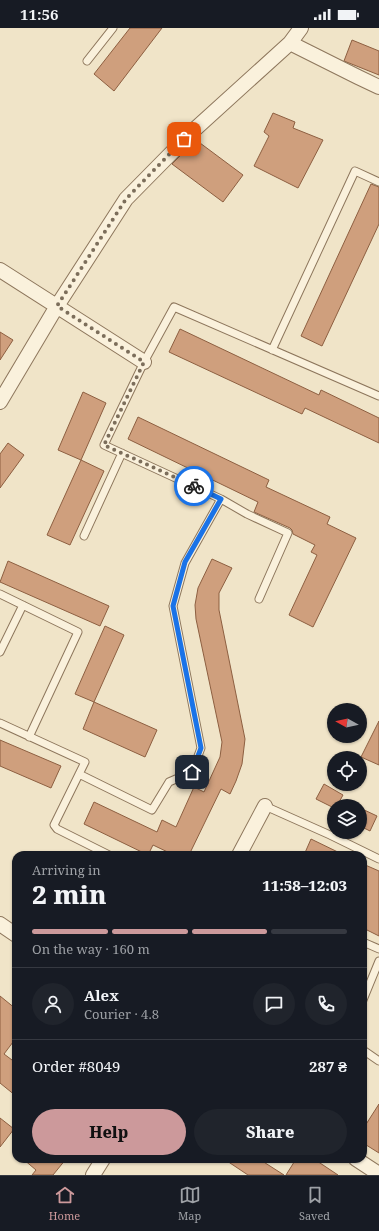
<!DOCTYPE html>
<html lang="en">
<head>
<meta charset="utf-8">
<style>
  body { margin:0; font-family:"Noto Serif",serif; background:#20242c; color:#f1f3f6; height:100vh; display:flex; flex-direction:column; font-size:15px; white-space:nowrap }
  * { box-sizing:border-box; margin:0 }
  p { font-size:13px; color:#9ea1a6 }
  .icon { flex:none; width:22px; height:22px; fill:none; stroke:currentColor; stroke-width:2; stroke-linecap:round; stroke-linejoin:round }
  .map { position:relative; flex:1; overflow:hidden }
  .side { position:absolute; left:12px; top:823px; width:355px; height:312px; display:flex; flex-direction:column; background:#171b24; border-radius:12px; box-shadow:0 1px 3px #0004 }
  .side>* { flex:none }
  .needle { width:26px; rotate:278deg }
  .controls { position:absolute; left:327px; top:675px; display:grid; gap:8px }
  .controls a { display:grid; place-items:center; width:40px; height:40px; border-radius:50%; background:#171b24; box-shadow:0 1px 3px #0004; font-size:20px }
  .pin { position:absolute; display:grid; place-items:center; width:34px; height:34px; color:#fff; margin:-17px; border-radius:8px; box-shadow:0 2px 6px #0006 }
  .courier { position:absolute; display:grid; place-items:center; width:40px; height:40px; margin:-20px; border:3px solid #1a73e8; border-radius:50%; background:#fff; color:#222; box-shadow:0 1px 5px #0007 }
  .headline em { font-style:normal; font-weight:800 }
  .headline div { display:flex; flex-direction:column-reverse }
  .headline { display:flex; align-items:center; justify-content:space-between; height:68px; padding:0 20px }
  h1 { font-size:26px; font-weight:800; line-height:30px }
  .bar { display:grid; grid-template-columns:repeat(4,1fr); gap:6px 4px; align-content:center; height:48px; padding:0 20px }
  .bar i { height:5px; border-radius:3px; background:#363941 }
  .bar .active { background:#cc999b }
  .bar p { grid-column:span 4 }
  .line { display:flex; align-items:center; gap:10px; padding:0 20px; border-top:1px solid #363941 }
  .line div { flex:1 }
  .round { display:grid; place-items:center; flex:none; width:42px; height:42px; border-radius:21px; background:#20242c }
  .action { display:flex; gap:8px; margin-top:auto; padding:8px 20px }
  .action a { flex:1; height:46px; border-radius:24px; background:#cc999b; color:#111; font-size:16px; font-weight:800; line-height:46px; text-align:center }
  .action a+a { background:#20242c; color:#f1f3f6 }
  .status { display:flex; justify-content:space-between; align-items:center; height:28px; padding:0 20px; background:#171b24; direction:ltr }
  .status svg { height:11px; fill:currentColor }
  .menu { display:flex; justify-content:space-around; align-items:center; height:56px; border-top:1px solid #363941; background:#171b24; font-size:11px; color:#9ea1a6 }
  .menu a { display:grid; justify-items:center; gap:2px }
  .menu .active { color:#cc999b }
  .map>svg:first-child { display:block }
</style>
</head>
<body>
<div class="status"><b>11:56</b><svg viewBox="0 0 49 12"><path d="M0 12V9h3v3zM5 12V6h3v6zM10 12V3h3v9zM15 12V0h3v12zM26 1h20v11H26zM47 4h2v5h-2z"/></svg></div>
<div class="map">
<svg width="379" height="1147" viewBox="0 0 379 1147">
  <rect width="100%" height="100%" fill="#f0e4c8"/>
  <path fill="#cf9f7d" stroke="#8d5f41" d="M130,0H162L114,63L94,46Z
    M352,12L379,23V47L344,33Z
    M273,85L295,94L293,100L323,112L298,160L254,138L269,108L264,104Z
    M196,112L243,147L223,174L172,136Z
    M371,156L379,159V196L322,318L301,308Z
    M180,301L319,367L321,362L379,390V415L305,380L302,386L169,324Z
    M0,304L13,312L0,332Z
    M83,364L106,375L81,432L58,422Z
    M138,389L269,452L266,459L330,489L327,496L356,510L313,599L289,587L317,527L311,524L315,517L293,506L292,502L290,500L254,484L258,474L128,411Z
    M8,415L24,427L0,460V426Z
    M81,432L104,443L70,517L47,507Z
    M212,531L232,540L219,565V582L245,711L242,736L236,753L230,766L221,761L189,827H174L153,817L148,827L84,796L94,774L157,804L162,792L176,799L194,759L204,764L220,729L222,714L196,591L195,577L198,560Z
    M8,533L109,578L100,598L0,554Z
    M105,598L124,607L94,674L75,666Z
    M94,674L157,702L145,729L83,701Z
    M379,693V737L361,729Z
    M0,712L61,738L51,760L0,738Z
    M324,756L343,767L337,778H334V780L316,771Z
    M360,780L377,788L370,803L360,798Z
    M311,811L344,827H304Z
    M363,836L379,843V908L363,900Z
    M0,968L16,981V1010L4,1026L16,1035V1068L0,1055Z
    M379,1076V1125L363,1115V1101Z
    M0,1090L14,1101L0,1119Z
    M23,1131H66L53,1147H32L36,1142Z
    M224,1131H259L284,1147H248Z
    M296,1131H314L338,1147H286Z"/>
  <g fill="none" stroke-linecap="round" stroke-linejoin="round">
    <g stroke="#8d765c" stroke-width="9">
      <path id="service" d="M87,33L113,0
        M272,322L355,143L379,154
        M84,508L122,425
        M0,566L78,604L29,709
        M259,571L288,505L247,486L221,471L104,417L144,334L174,279L379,368
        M0,624L23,577
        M0,695L85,734L54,797L57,801L109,827
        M79,746L152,782L169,754L192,744L201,720L173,578L185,535L221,471
        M265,778L330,807L379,831
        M363,914L379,921
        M363,972L379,933
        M363,1022L379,1033"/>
    </g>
    <g stroke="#8d765c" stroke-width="16">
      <path id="minor" d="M290,15L358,49L379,59
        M0,242L144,334
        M0,374L57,278L126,171L194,102L290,15L301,0
        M239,827L265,778
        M0,896L16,907
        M356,1131L379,1146
        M93,1147L103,1131"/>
    </g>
    <use href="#service" stroke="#faf1dc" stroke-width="7"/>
    <use href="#minor" stroke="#faf1dc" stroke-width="14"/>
  </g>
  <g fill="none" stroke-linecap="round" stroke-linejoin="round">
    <path stroke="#7c6e5b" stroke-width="4" stroke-dasharray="0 7.2" d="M184,111L126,171L57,278L144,334L104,417L194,458"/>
    <path stroke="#1a73e8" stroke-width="5" d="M192,744L201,720L173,578L185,534L221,471L194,458"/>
  </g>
</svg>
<div class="controls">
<a><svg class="needle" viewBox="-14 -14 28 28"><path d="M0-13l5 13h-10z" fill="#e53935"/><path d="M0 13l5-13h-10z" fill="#9ea1a6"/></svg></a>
<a><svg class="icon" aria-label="locate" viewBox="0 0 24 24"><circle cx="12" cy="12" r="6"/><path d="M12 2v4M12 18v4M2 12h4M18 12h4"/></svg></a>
<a><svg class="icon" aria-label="layers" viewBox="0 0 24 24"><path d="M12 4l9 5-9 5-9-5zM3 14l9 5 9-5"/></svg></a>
</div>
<div class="pin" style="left:184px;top:111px;background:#ea580c"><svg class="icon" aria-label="bag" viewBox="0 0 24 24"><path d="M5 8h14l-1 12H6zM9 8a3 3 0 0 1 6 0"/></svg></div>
<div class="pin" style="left:192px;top:744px;background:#1f2937"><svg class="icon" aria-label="home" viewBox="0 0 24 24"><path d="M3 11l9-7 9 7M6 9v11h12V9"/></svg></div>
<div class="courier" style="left:194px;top:458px"><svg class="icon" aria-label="bike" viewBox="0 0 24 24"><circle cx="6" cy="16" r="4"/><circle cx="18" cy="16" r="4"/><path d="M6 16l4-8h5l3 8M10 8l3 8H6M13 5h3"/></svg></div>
<section class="side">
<div class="headline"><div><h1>2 min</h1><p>Arriving in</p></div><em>11:58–12:03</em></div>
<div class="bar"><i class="active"></i><i class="active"></i><i class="active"></i><i></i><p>On the way · 160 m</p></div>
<div class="line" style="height:72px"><a class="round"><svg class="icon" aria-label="person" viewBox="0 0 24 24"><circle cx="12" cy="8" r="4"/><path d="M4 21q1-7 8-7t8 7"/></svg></a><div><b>Alex</b><p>Courier · 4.8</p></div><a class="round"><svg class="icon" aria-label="chat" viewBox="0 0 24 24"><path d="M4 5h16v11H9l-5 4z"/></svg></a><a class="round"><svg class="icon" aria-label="phone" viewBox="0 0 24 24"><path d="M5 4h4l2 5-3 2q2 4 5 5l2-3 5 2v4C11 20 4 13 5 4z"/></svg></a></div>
<div class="line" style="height:52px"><div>Order #8049</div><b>287 ₴</b></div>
<div class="action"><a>Help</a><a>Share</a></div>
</section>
</div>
<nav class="menu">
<a class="active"><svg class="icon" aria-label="home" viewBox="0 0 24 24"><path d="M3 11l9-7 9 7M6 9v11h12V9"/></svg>Home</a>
<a><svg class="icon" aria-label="map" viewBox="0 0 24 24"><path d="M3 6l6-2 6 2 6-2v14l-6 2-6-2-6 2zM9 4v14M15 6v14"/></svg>Map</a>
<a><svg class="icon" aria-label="saved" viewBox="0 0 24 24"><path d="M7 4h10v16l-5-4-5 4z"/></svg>Saved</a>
</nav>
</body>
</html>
